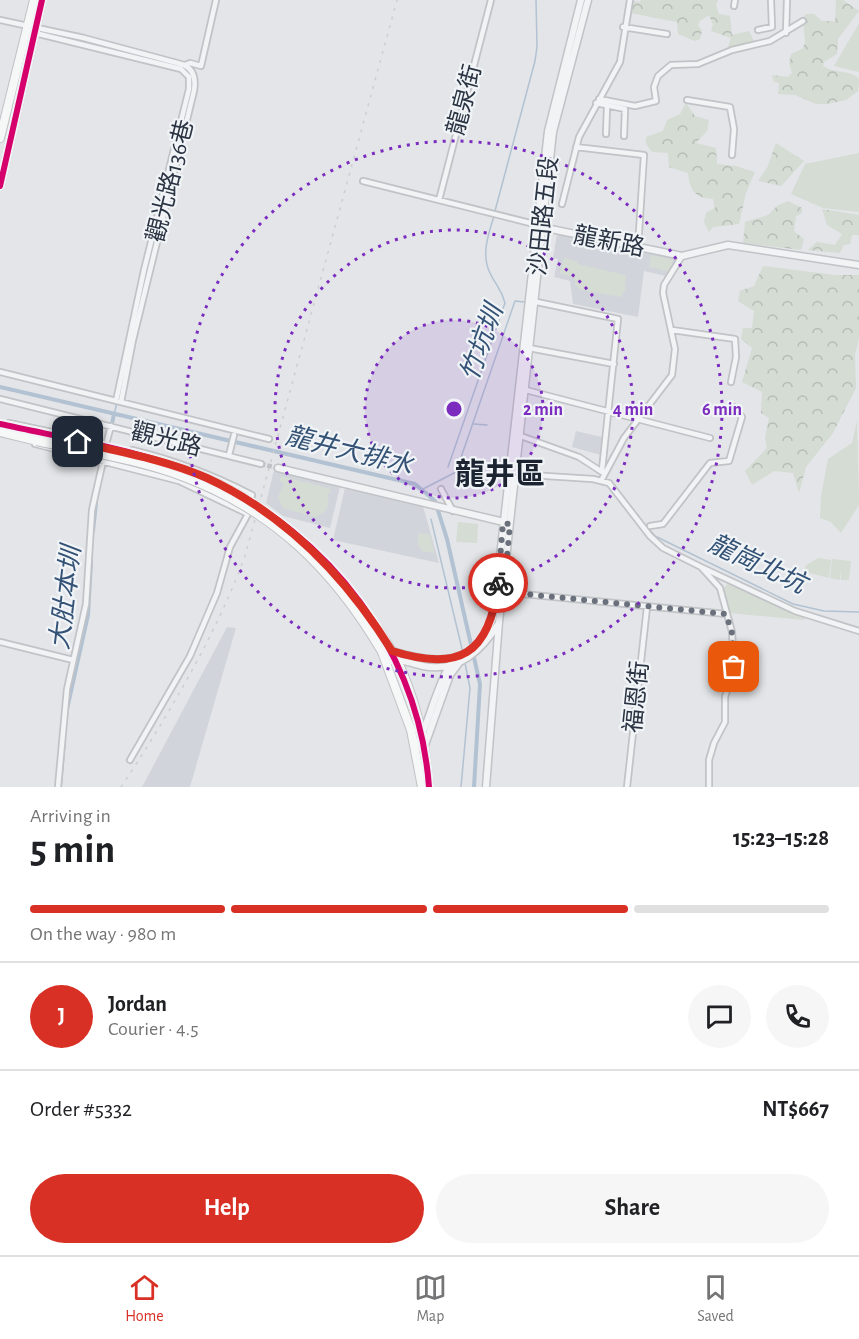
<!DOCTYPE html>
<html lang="en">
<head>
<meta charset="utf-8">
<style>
  body { margin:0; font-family:"Alegreya Sans","Noto Sans TC",sans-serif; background:#f6f6f6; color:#202124; height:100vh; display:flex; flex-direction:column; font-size:22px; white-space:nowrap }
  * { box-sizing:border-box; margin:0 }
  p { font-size:20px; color:#757577 }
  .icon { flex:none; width:33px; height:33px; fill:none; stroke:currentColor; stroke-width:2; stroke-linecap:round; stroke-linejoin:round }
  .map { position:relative; height:787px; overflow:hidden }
  .panel { display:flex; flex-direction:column; background:#fff; flex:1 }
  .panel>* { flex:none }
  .pin { position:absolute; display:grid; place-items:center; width:51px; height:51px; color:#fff; margin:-26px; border-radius:12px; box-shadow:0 3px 9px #0006 }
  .courier { position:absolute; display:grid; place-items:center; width:60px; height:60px; margin:-30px; border:4px solid #d93025; border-radius:50%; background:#fff; color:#222; box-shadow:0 2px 8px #0007 }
  .headline em { font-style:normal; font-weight:700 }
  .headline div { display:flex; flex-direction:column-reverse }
  .headline { display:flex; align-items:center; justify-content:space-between; height:102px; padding:0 30px }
  h1 { font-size:39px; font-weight:700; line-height:45px }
  .bar { display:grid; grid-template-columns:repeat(4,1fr); gap:9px 6px; align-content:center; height:72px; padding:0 30px }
  .bar i { height:8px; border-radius:4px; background:#e0e0e0 }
  .bar .selected { background:#d93025 }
  .bar p { grid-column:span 4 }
  .line { display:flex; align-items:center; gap:15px; padding:0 30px; border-top:2px solid #e0e0e0 }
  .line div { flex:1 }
  .round { display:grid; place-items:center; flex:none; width:63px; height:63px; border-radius:32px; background:#f6f6f6 }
  .button { display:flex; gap:12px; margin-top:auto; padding:12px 30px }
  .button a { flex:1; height:69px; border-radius:36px; background:#d93025; color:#fff; font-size:24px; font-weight:700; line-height:69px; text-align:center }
  .button a+a { background:#f6f6f6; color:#202124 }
  .dock { display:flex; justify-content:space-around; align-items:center; height:84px; border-top:2px solid #e0e0e0; background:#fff; font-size:16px; color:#757577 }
  .dock a { display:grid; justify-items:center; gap:3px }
  .dock .selected { color:#d93025 }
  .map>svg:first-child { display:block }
</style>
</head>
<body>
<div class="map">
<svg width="859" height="787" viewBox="0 0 859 787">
  <defs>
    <pattern id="forest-crowns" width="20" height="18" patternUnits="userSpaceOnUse" patternTransform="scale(1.5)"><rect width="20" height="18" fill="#d4dcd4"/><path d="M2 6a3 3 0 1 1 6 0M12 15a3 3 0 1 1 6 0" fill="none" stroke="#b6bdb7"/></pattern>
  </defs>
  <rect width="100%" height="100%" fill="#e3e5e8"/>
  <path fill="#d1d5db" d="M557,234L680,260L670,277L644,271L638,317L573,304L570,281L554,277L558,259L553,258Z
    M576,431L606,438L601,455L572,447Z
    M274,470L340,487L330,528L283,516L266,503Z
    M345,488L423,506L439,563L333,540Z
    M227,627L236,628L190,787H142Z"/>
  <path fill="#d4dcd4" d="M859,24V72L834,66L858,25Z
    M859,153V212L823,208L791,194L805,164Z
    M651,255L673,260L670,272L649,267Z
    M564,258L577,261V264L626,275L625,290L621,297L580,290L575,284L574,277L560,274Z
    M857,421L859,505L841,533L831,522L820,518L821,496L828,459L852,443Z
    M281,476L331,489L330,493H327C331,505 327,513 315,517L283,508L278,497L284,483L279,481Z
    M458,522L478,524L477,543L456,542Z
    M419,533L430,534L434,553L421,551L417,542Z
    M818,558L831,560L829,578L806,572L805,566Z
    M832,559L851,561L849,580H841V569L840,580L830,578Z
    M730,581L792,613L805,616L804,620L729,613L723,589Z"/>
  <path fill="url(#forest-crowns)" d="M641,0H718L716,5L719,14L730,16L732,35L749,31L754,41L727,50L731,38L711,31L713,25L709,15L700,21L698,25L702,31L700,39L695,41L678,34L677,22L630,13L631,1L640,2Z
    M836,0H843L859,11L838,39L837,54L824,62L823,66C834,74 850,69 859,79L858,91L846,100L827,104H816L795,95L778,94L779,83L774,82L772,75L788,77L792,73L789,63L791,54L802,49L805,43L803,18L806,14H814L822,21H835Z
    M686,103L695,116L709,120L707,131L696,143L716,148L717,164L736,166L755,172L746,193L739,224L713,227L709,232L704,222L706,213L715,208L713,199C694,198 690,190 688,173L669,167L668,153L652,152L646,144V137L663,131L667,120L680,114Z
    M776,143L804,161L781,186L758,181L767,168Z
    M788,201L802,208V213L796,216L794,231L804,239L801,250L743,243L745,222L768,215L777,206Z
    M822,209L859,215V235H852L850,244L844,245L840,253L808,250L817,242L835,245L842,234L827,225Z
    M763,266L835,275H859V338L855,355L856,388L833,433L806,467L799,493L793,473L774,471L752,485L745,471L767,448L765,437L769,418L761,413L762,392L742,382L752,348L741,339L743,328H752L754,311L738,301L740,291L754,286Z"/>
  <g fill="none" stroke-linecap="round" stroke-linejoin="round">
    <path stroke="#b2c2d2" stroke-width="1.5" d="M8,24L24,27
      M37,30L135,54
      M495,211L535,61L537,47L536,0
      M114,414L117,403
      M474,424L487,425
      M448,467L505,303C501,288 496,286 490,273C481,255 488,235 494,216
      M423,489L456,472L515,301L524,302
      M431,519L463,653
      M648,528L655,536L793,604L824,611L859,612
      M461,787L470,688L465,663"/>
    <path stroke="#b2c2d2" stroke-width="4" d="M0,387L415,484L435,501L447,539L480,684L474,787
      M111,428L114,414
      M93,531L96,503
      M67,709L88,615L91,562
      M60,787L64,740"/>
    <path stroke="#bec1c7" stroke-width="4.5" stroke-dasharray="4.5 2" stroke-linecap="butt" d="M261,464L278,468"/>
    <g stroke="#c1c3c6" stroke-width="8">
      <path id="minor" d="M734,6L735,0
        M0,20L84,38L181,64C194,68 196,79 194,91L133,340L121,402
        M623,27L667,34
        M758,30L772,27L771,0
        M35,33L181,69L189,77V89L144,270L116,401
        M786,33L787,0
        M185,65L190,63L201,66L216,0
        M599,99L635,106L656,101L654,87L658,76L671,65L698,64L732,50L770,41L803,21
        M687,100L730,107L734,129L732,155
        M596,103L625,109L624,136
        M606,134L607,107
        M576,147L644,155L638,247
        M363,181L538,225
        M439,200L491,0
        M562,204L579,137L620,62L630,0
        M532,301L618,319L602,470
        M672,330L735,339L736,357L731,382
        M529,348L614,364
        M0,372L269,439
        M522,389L710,438
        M0,399L261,464
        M9,423L80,438
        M518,435L579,457L602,472
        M35,444L179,481L248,514L252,495C213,475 175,460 132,450
        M106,444L111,426
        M229,455L234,435
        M515,474L593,479L609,483L650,536L663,548L701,567L720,588L732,632L734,667L725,697V722L714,743L709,760V787
        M601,481L624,438L672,375L675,349L663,293L664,285L682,256
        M441,489L453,511
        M650,526L663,524L710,463L729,461L742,417L734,407
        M701,567L795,611L859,631
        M504,592L726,614
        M0,642L73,660
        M130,760L190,656L217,593L230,547L248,514
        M58,787L67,689L86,604L92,510L103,461
        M627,787L647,607"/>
    </g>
    <g stroke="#c1c3c6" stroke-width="9">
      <path id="tertiary" d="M541,227L682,256L728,245L859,265
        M278,468L508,523
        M392,651C434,664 475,668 493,618L548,131L581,0
        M387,662C400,658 410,663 423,666C459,673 482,650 499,623
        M425,745L450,675L459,663
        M416,747C430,721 435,689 451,663
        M486,787L499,622L553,132L588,0"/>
    </g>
    <g stroke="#c0c2c6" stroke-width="10">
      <path id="primary" d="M0,138L34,0
        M0,186L42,0
        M0,424L39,433
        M0,432L37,441
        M392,651C415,692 425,741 429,787
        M382,652L411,730L422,787"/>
    </g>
    <use href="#minor" stroke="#f2f3f5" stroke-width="4.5"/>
    <use href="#tertiary" stroke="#f2f3f5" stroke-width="6"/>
    <use href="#primary" stroke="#f6f7f7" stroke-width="8"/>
    <path stroke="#ccced0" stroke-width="1.5" stroke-dasharray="3 6" stroke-linecap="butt" d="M121,787C167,718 217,633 245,556L397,0"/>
    <g stroke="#c0c2c6" stroke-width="10" stroke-linecap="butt">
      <path id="primary-bridge" d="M39,433C88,444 139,453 186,470C276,503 343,571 392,651
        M37,441C86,452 137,459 184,477C274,511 334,570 382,652"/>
    </g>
    <use href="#primary-bridge" stroke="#f6f7f7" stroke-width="8"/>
    <g stroke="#f1f4f7" stroke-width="10">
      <path id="cycleway" d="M0,186L42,0
        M0,424C68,439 142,450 206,478C330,534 419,651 429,787"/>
    </g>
    <use href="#cycleway" stroke="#d6006c" stroke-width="6"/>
  </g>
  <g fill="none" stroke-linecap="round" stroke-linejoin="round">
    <path stroke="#6b717c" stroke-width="6" stroke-dasharray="0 10.8" d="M498,583L503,523L510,524L504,592L726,614L732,633L734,667"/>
    <path stroke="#d93025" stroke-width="8" d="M78,442C121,452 166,460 207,478C287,515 346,577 392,651C459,672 490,655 498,583"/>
  </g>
  <circle cx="454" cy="409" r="89" fill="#7b2cbf" fill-opacity=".12"/>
  <g fill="none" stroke="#7b2cbf" stroke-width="3" stroke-dasharray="3 6">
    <circle cx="454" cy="409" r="89"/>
    <circle cx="454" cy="409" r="179"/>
    <circle cx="454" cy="409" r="268"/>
  </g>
  <g text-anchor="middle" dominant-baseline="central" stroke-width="4.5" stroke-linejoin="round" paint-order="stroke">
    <g font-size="24" fill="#2a3342" stroke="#f1f4f7">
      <text transform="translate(465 100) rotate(-75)">龍泉街</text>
      <text transform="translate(171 181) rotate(-76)">觀光路136巷</text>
      <text transform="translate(544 216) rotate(-84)">沙田路五段</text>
      <text transform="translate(609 242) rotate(11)">龍新路</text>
      <text transform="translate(166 440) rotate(14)">觀光路</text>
      <text transform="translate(637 697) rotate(-84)">福恩街</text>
    </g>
    <g font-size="26" font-style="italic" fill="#345275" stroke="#f1f4f7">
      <text transform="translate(482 343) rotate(-70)">竹坑圳</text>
      <text transform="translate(349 451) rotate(14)">龍井大排水</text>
      <text transform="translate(757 564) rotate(25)">龍崗北坑</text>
      <text transform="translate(66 598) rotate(-83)">大肚本圳</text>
    </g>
    <g font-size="30" font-weight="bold" fill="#1c2432" stroke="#f1f4f7">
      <text x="500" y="475">龍井區</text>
    </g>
  </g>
  <circle cx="454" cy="409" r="9" fill="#7b2cbf" stroke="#f1f4f7" stroke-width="3"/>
  <g font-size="18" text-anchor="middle" font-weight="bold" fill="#7b2cbf" stroke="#f1f4f7" stroke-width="4.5" stroke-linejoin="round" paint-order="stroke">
    <text x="543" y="415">2 min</text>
    <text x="633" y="415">4 min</text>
    <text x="722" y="415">6 min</text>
  </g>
</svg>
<div class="pin" style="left:734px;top:667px;background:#ea580c"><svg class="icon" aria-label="bag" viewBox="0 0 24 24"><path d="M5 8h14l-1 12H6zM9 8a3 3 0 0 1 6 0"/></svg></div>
<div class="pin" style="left:78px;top:442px;background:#1f2937"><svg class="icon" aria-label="home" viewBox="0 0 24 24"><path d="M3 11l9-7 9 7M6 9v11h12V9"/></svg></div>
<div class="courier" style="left:498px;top:583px"><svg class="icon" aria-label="bike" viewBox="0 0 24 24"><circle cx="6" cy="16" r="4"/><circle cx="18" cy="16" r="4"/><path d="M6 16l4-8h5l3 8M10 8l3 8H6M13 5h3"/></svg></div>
</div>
<section class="panel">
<div class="headline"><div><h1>5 min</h1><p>Arriving in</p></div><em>15:23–15:28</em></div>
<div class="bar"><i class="selected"></i><i class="selected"></i><i class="selected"></i><i></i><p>On the way · 980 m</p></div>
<div class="line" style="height:108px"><b class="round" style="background:#d93025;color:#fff">J</b><div><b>Jordan</b><p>Courier · 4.5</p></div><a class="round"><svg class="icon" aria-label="chat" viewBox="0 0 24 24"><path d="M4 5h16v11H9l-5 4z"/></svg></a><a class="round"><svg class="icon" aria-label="phone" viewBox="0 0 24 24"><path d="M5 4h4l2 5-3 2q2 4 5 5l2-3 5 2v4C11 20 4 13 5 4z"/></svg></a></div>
<div class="line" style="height:78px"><div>Order #5332</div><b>NT$667</b></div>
<div class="button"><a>Help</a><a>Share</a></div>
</section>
<nav class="dock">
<a class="selected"><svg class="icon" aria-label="home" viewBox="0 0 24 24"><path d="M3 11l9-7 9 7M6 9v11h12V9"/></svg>Home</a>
<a><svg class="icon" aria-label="map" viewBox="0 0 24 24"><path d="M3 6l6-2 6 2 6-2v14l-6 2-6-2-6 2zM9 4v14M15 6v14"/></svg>Map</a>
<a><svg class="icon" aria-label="saved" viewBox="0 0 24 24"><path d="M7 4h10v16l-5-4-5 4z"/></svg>Saved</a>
</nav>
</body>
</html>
